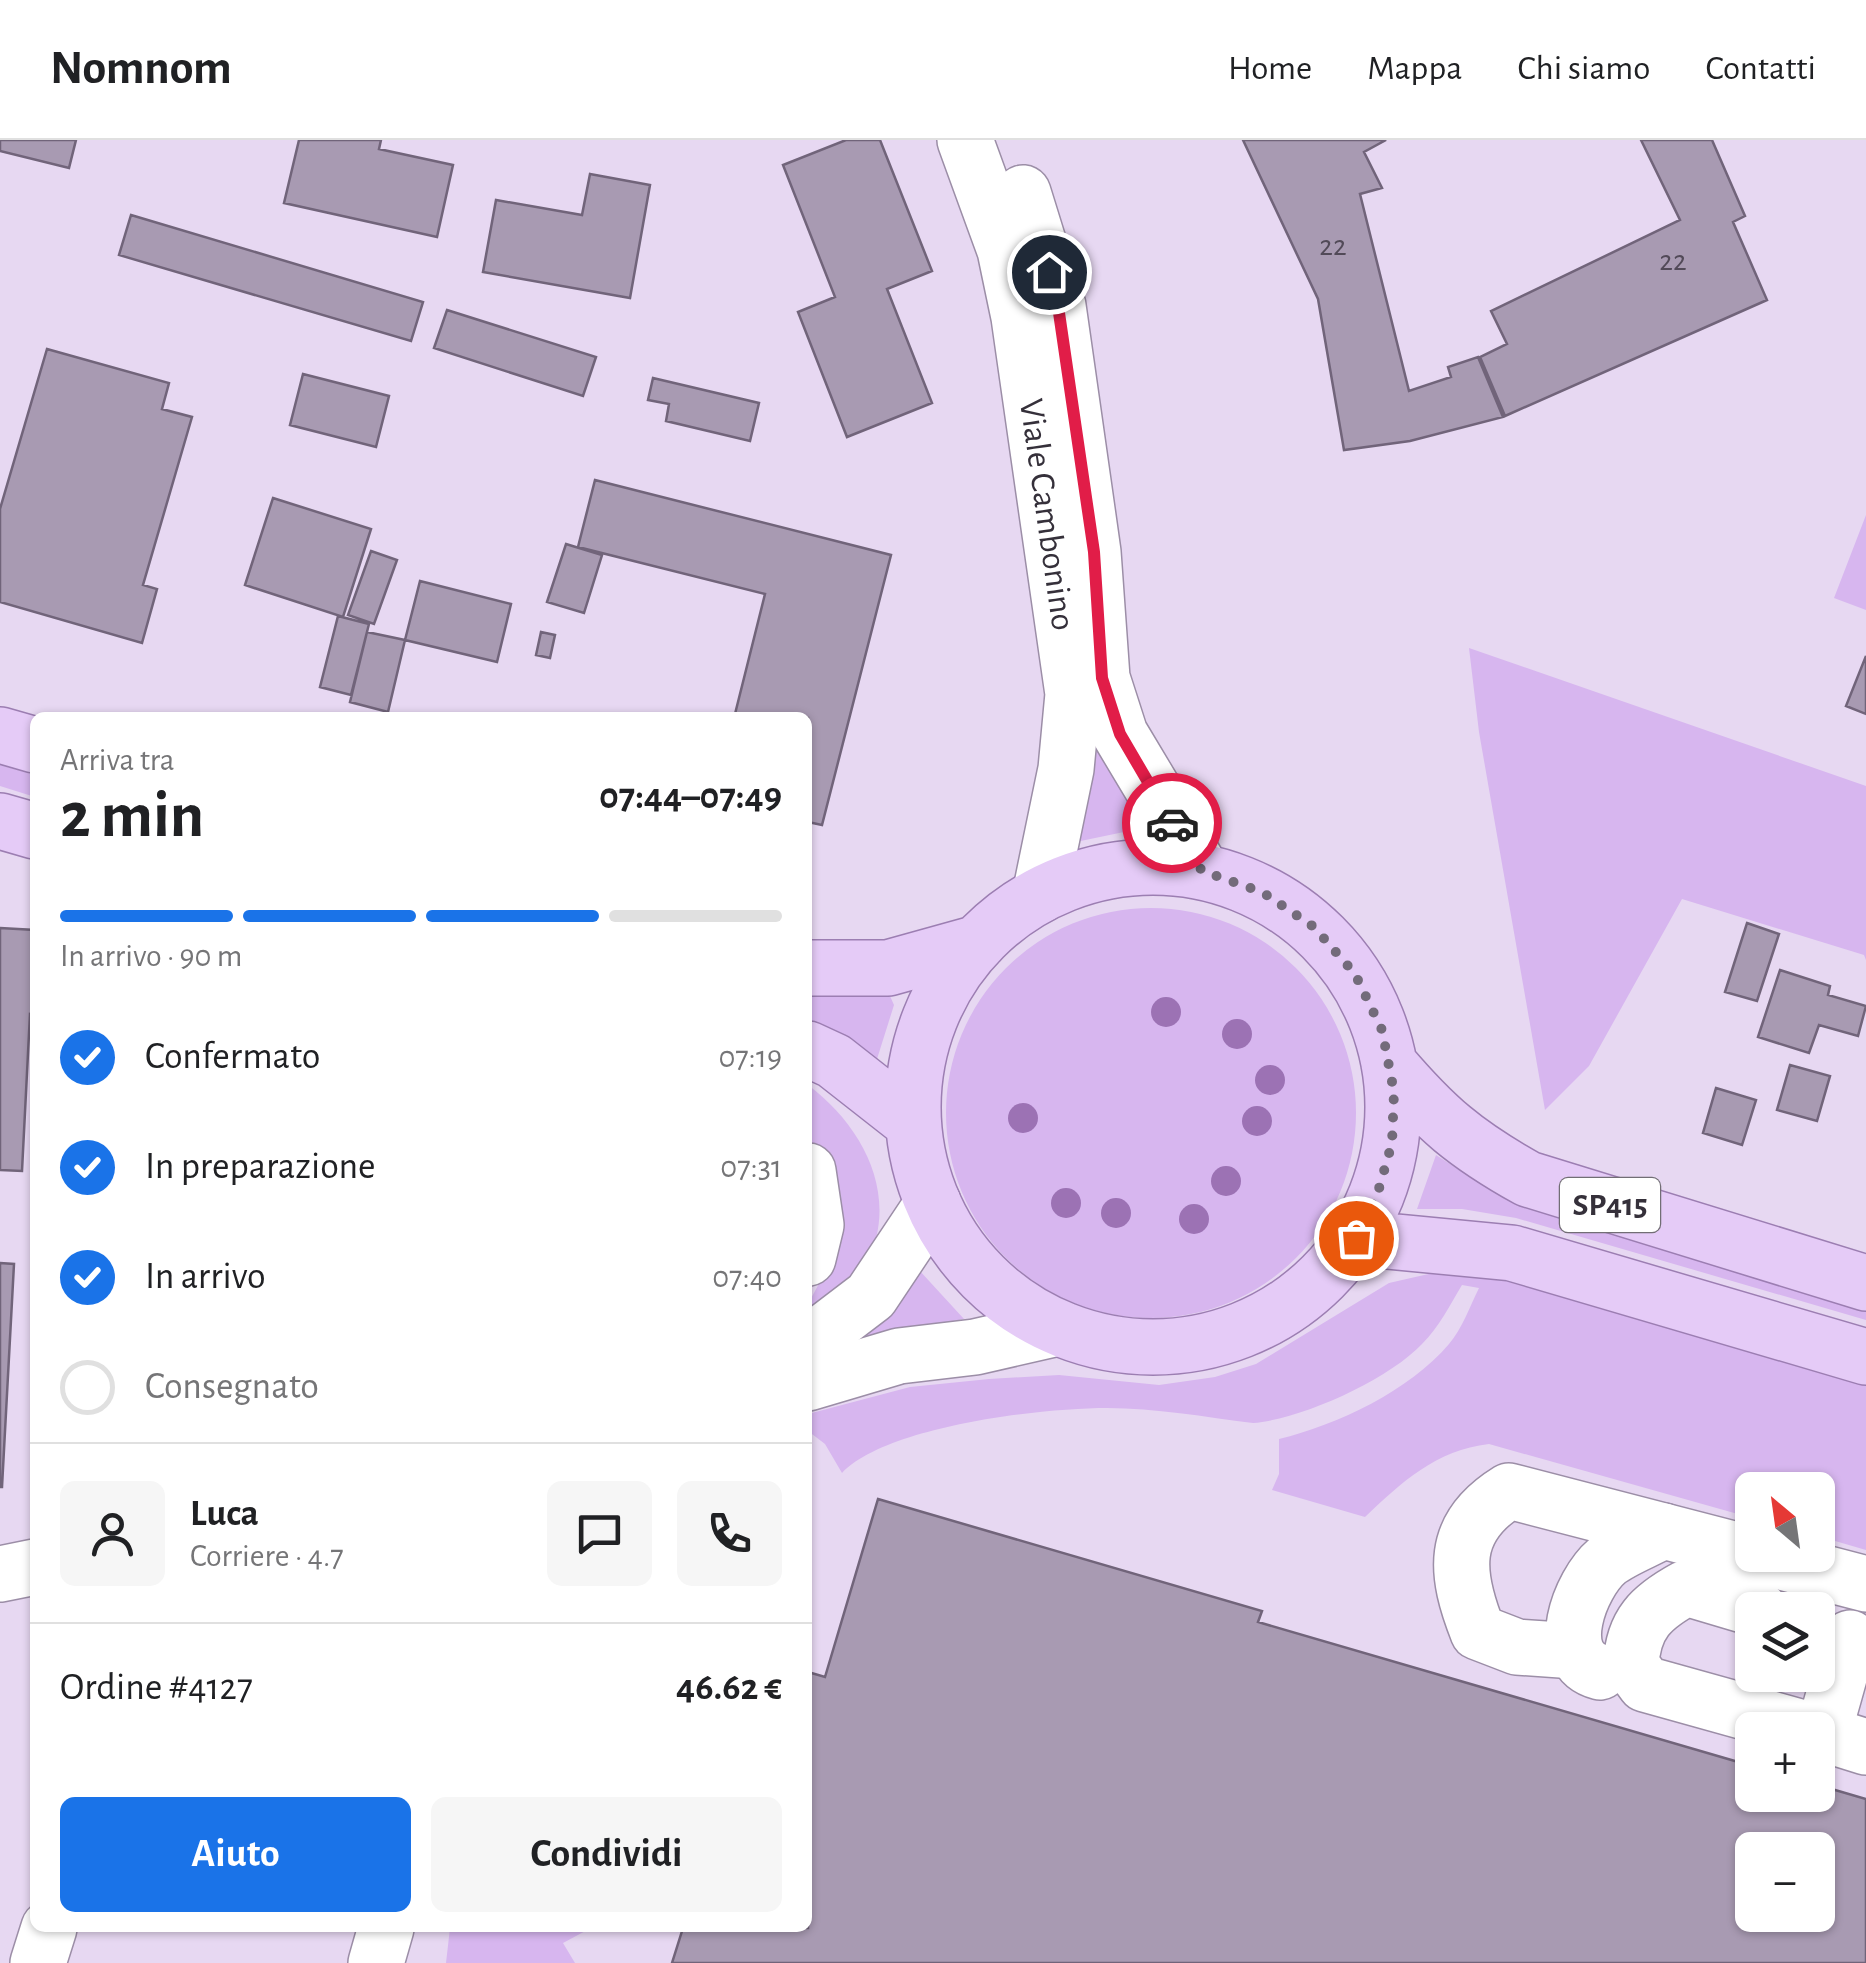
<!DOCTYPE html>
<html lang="it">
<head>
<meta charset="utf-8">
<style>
  body { margin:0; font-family:"Alegreya Sans",sans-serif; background:#f6f6f6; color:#202124; height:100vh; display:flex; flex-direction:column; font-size:38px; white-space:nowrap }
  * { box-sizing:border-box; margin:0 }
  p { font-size:32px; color:#757577 }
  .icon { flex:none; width:55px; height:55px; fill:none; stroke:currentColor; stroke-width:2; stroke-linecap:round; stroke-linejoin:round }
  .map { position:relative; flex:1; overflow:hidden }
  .details { position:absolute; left:30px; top:572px; width:782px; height:1220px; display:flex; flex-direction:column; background:#fff; border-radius:15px; box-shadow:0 2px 8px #0004 }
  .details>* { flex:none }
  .needle { width:65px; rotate:331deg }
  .fabs { position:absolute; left:1735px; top:1332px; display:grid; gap:20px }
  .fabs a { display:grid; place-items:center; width:100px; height:100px; border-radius:15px; background:#fff; box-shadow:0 2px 8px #0004; font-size:50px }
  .pin { position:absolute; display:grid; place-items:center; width:85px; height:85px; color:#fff; margin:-42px; border:5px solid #fff; border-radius:50%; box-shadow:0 2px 10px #0007 }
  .courier { position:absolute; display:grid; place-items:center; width:100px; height:100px; margin:-50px; border:8px solid #e11d48; border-radius:50%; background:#fff; color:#222; box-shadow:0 2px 12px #0007 }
  .headline em { font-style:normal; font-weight:700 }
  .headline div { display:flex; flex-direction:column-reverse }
  .headline { display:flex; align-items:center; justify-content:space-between; height:170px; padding:0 30px }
  h1 { font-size:65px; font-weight:700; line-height:75px }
  .bar { display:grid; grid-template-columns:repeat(4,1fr); gap:15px 10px; align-content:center; height:120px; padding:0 30px }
  .bar i { height:12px; border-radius:8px; background:#e0e0e0 }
  .bar .current { background:#1a73e8 }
  .bar p { grid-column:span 4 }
  .line { display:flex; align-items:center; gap:25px; padding:0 30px; border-top:2px solid #e0e0e0 }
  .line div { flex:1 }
  .round { display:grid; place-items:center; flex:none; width:105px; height:105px; border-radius:15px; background:#f6f6f6 }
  ol { padding:0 30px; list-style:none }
  li { display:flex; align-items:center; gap:30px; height:110px }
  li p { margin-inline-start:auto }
  li .icon { padding:10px; border-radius:50%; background:#1a73e8; color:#fff; stroke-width:4 }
  li:last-child { color:#757577 }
  li i { width:55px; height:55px; border:5px solid #e0e0e0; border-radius:50% }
  .action { display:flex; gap:20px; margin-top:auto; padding:20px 30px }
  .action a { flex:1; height:115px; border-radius:15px; background:#1a73e8; color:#fff; font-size:40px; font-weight:700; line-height:115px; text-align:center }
  .action a+a { background:#f6f6f6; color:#202124 }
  header { display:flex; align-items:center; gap:60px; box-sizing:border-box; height:140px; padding:0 50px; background:#fff; border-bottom:2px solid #e0e0e0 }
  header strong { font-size:48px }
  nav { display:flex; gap:55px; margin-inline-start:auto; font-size:35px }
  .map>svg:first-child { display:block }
</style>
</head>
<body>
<header>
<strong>Nomnom</strong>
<nav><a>Home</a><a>Mappa</a><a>Chi siamo</a><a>Contatti</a></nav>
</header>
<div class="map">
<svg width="1866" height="1823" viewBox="0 0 1866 1823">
  <rect width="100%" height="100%" fill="#e7d8f2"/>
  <path fill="#d7b6ef" d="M1866,375V470L1834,458Z
    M1469,508L1866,646V820L1864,815L1682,759L1589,926L1545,970L1479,592Z
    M1089,571L1148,687L1071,703Z
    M0,625L35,635V657L0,646Z
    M946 973a205 205 0 1 1 410 0a205 205 0 1 1-410 0Z
    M808,855L890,856L894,865L877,919L872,924L808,889Z
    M808,945C863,986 902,1058 865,1126C852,1148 826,1169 808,1188V1164L822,1138L808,1006Z
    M1436,1015L1480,1043L1524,1062L1866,1162V1180L1516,1078L1462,1069H1417Z
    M919,1130L964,1179L864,1198L885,1179Z
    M1446,1130L1498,1133L1866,1242V1410L1818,1396V1350H1752V1378L1489,1304C1436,1310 1402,1342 1365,1377L1272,1350L1279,1334V1299C1337,1285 1409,1251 1449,1204C1462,1189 1470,1166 1479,1148L1462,1145C1450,1165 1439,1187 1422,1204C1388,1240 1302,1279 1253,1283C1205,1277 1155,1268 1107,1268C1041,1268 887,1286 842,1333L825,1304L808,1291V1274L910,1247L989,1239L1059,1235L1159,1245L1215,1237L1256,1224L1389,1143Z
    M450,1788H591L563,1803L575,1823H446Z"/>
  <path fill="#a89ab2" stroke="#71647a" stroke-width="2.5" fill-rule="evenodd" d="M0,0H76L69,28L0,11Z
    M299,0H381L379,9L453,25L437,97L284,63Z
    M846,0H880L932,131L887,149L932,263L847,297L798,172L835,157L783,25Z
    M1243,0H1386L1364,12L1382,48L1360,54L1409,251L1451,237L1448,227L1478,217L1503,277L1410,301L1344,310L1318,159Z
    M1641,0H1712L1745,76L1733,82L1767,160L1505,276L1480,217L1507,204L1491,171L1680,80Z
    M590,34L650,45L630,158L483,132L496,60L582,75Z
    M131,75L423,162L411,201L119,115Z
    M447,170L596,217L583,256L434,208Z
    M47,209L169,243L162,269L192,277L143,445L157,449L142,503L0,462V369Z
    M303,234L389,256L376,307L290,285Z
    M653,238L759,263L750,301L666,281L669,264L648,260Z
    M595,340L891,415L822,685L808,682V578H734L765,454L578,407Z
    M273,358L371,389L343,477L245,445Z
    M566,404L602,415L584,473L547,462Z
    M371,411L397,420L374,484L348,475Z
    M420,441L511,464L497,522L405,500Z
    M338,476L369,484L351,555L320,547Z
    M367,492L405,500L388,572L350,562Z
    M541,492L555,495L550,518L536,515Z
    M1866,516V574L1846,566Z
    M1747,783L1779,794L1757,861L1725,852Z
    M0,788L35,790V875L30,874L22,1031L0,1030Z
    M1780,830L1830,846L1828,855L1866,866L1858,896L1819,885L1809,913L1758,897Z
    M1790,925L1830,936L1817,981L1777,970Z
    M1716,948L1756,960L1742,1005L1703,993Z
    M0,1123L14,1124L2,1347H0Z
    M878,1359L1262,1471L1258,1482L1752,1626V1655H1818V1645L1866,1659V1823H672L683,1788H808V1532L825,1537ZM1752,1710H1818V1775H1752Z"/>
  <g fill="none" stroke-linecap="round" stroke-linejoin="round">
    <g stroke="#9c8ea7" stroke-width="58">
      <g id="minor">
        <path id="s1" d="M965,0L1005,110L1019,177L1073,554L1066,629L1040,755"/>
        <path d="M1023,53L1058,166L1093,412L1102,538L1120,594L1202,731"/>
        <path d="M808,1031L816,1085L808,1118"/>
        <path d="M808,1204L871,1156L933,1063"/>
        <path d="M808,1243L899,1216L975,1207L1058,1188"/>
        <path d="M1755,1415L1866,1444"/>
        <path d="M0,1434L35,1427"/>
        <path d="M1760,1470L1686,1448C1651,1467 1633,1484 1631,1525L1645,1544L1810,1590"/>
        <path d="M1575,1511L1517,1507L1478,1492C1455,1434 1449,1388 1509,1351L1752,1414"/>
        <path d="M1600,1532C1551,1519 1580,1444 1607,1421C1623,1409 1645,1401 1663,1391"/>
        <path d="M1818,1592L1866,1607"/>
        <path d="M1823,1594L1850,1498"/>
        <path d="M38,1823L49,1788"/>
        <path d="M376,1823L386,1788"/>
      </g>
    </g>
    <g stroke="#9c7eb2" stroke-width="58">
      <path id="major" d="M0,595L35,605
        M0,681L35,691
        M913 967a240 240 0 1 1 480 0a240 240 0 1 1-480 0Z
        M808,828H888L978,803
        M808,909L834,921L913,983
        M1389,924C1435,978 1465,1004 1528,1039L1866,1143
        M1356,1098L1512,1113L1866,1217"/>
    </g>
    <use href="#minor" stroke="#fff" stroke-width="55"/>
    <use href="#major" stroke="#e5cbf7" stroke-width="55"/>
  </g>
  <g fill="#9c72b4">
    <circle cx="1166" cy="872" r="15"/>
    <circle cx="1237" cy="894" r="15"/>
    <circle cx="1270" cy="940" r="15"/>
    <circle cx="1023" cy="978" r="15"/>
    <circle cx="1257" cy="981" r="15"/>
    <circle cx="1226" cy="1041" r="15"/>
    <circle cx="1066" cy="1063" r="15"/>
    <circle cx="1116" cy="1073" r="15"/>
    <circle cx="1194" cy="1079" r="15"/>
  </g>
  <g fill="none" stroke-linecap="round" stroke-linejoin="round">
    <path stroke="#736b7a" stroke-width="10" stroke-dasharray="0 18" d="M1172,683L1202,731L1262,752L1314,787L1355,834L1382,890L1394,952L1392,1003L1378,1052L1356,1098"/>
    <path stroke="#e11d48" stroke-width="12" d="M1049,132L1058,166L1094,412L1102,538L1120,594L1172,683"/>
  </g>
  <g text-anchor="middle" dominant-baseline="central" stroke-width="9" stroke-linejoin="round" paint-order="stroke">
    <g font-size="30" fill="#524a58">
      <text x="1333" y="106">22</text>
      <text x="1673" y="121">22</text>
    </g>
    <rect fill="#fff" stroke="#726e75" stroke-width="2.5" x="1560" y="1038" width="100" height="54" rx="8"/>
    <g font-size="32" font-weight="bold" fill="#35303a">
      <text x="1610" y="1065">SP415</text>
    </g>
    <g font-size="35" fill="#35303a" stroke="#fff">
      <text stroke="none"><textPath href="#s1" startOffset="385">Viale Cambonino</textPath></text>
    </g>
  </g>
</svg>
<div class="fabs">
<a><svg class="needle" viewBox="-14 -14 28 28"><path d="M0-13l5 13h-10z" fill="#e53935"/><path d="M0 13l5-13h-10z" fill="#757577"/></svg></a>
<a><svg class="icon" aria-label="layers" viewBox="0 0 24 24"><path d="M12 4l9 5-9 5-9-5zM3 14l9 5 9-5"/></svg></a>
<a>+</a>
<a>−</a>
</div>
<div class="pin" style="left:1356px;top:1098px;background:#ea580c"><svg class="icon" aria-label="bag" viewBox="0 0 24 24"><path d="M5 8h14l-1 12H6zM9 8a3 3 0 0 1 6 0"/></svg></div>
<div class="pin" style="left:1049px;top:132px;background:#1f2937"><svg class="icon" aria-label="home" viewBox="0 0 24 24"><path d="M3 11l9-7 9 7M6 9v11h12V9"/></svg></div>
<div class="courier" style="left:1172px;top:683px"><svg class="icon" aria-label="car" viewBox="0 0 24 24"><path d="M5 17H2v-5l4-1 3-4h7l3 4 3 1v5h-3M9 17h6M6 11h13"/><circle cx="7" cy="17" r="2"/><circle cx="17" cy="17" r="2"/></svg></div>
<section class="details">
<div class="headline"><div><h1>2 min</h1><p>Arriva tra</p></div><em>07:44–07:49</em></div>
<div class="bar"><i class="current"></i><i class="current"></i><i class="current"></i><i></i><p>In arrivo · 90 m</p></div>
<ol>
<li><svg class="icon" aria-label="check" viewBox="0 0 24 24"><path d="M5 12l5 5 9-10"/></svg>Confermato<p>07:19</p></li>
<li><svg class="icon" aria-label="check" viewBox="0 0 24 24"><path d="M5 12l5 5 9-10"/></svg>In preparazione<p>07:31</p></li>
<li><svg class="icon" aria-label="check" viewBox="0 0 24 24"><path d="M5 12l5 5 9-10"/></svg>In arrivo<p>07:40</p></li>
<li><i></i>Consegnato</li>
</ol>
<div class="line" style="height:180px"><a class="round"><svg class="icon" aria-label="person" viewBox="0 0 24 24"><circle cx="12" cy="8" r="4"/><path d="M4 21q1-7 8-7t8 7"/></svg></a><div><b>Luca</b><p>Corriere · 4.7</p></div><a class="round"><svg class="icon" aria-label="chat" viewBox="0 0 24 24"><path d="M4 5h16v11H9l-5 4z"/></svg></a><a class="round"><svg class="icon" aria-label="phone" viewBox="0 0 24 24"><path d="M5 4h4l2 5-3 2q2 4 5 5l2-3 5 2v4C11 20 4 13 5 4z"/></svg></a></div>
<div class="line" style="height:130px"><div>Ordine #4127</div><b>46.62 €</b></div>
<div class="action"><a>Aiuto</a><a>Condividi</a></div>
</section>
</div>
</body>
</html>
